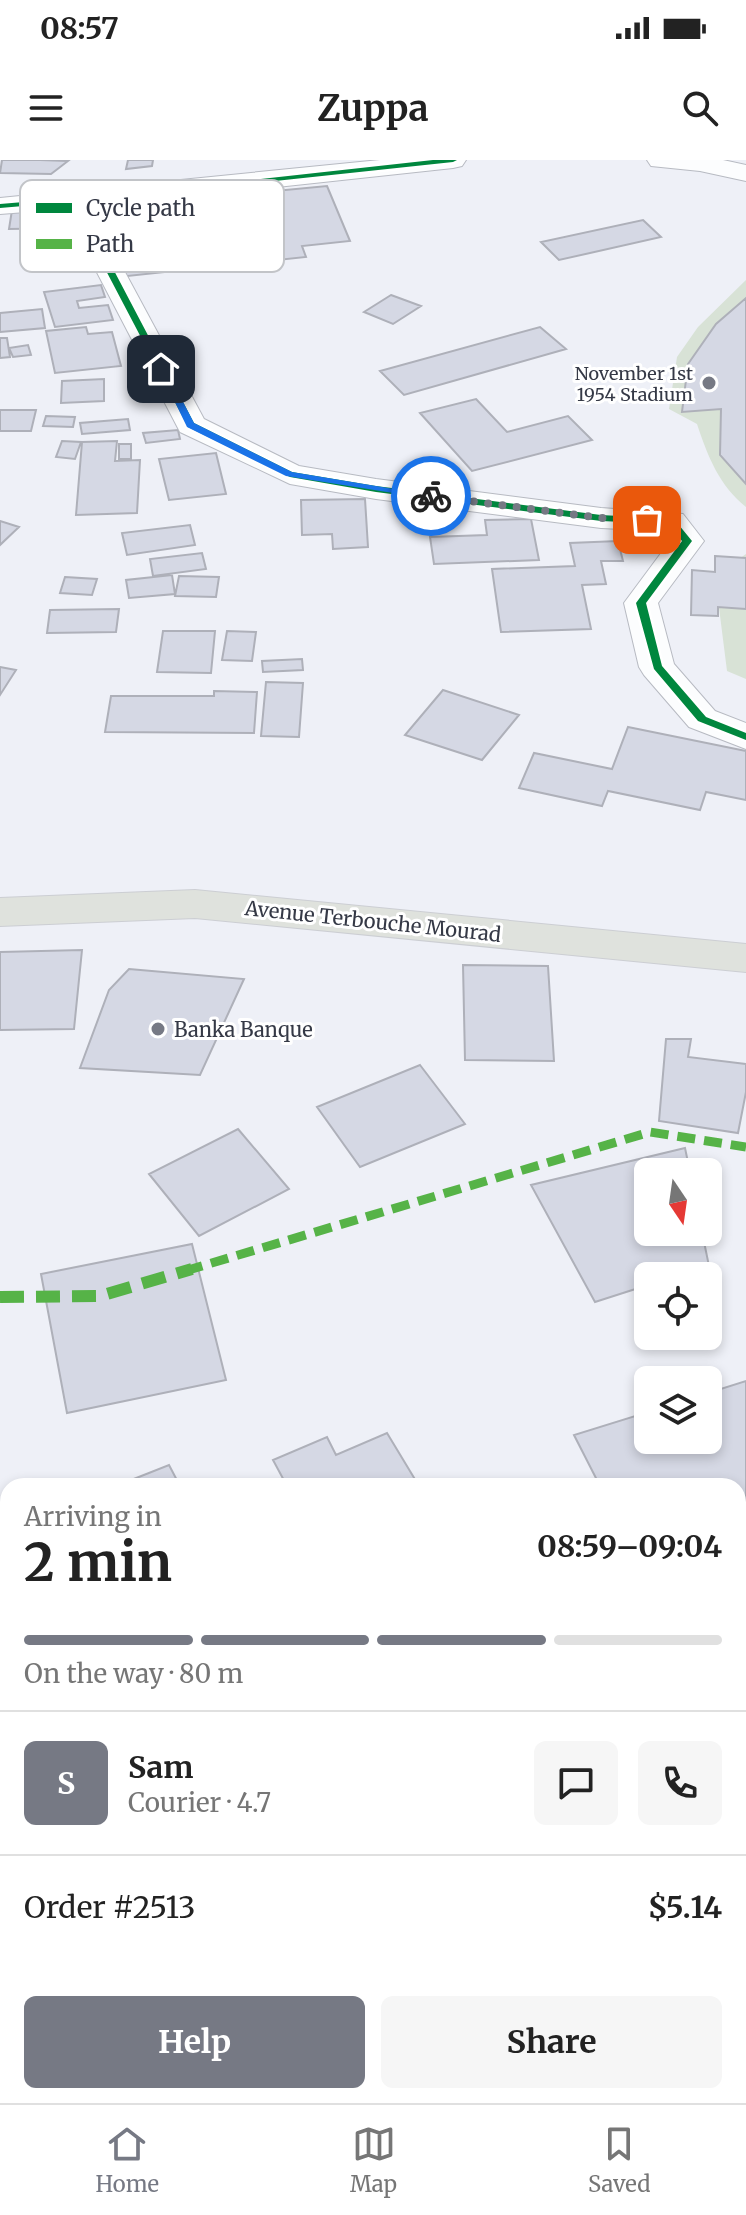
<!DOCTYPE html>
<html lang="en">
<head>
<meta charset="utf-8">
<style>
  body { margin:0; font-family:Merriweather,serif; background:#f6f6f6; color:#222; height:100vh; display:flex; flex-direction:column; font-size:30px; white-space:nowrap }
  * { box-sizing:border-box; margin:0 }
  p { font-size:26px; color:#767676 }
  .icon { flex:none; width:44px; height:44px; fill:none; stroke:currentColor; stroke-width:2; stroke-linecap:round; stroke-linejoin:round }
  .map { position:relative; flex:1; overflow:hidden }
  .panel { position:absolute; left:0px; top:1318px; width:746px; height:626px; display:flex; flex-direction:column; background:#fff; border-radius:24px 24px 0 0; box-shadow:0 4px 12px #0003 }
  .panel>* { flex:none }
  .needle { width:52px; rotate:167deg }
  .tools { position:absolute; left:634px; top:998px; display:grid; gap:16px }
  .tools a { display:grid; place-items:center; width:88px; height:88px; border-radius:12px; background:#fff; box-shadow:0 4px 12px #0003; font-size:40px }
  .pin { position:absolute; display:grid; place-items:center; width:68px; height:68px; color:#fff; margin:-34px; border-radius:16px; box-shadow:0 4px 12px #0006 }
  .courier { position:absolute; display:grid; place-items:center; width:80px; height:80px; margin:-40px; border:6px solid #1a73e8; border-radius:50%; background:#fff; color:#222; box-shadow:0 2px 10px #0007 }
  .summary em { font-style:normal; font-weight:700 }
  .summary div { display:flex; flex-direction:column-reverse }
  .summary { display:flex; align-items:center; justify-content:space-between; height:136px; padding:0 24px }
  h1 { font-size:52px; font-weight:700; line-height:60px }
  .bar { display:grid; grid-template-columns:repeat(4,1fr); gap:12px 8px; align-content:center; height:96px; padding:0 24px }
  .bar i { height:10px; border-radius:6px; background:#e0e0e0 }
  .bar .current { background:#767984 }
  .bar p { grid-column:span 4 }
  .line { display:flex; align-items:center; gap:20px; padding:0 24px; border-top:2px solid #e0e0e0 }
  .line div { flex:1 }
  .round { display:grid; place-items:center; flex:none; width:84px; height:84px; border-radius:12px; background:#f6f6f6 }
  .primary-button { display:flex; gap:16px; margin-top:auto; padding:16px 24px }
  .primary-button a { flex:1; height:92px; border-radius:12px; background:#767984; color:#fff; font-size:32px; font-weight:700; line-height:92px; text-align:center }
  .primary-button a+a { background:#f6f6f6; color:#222 }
  .status { display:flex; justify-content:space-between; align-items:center; height:56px; padding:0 40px; background:#fff; direction:ltr }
  .status svg { height:22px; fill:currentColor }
  header { display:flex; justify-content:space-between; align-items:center; height:104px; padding:0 24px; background:#fff; font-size:36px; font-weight:700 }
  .tabs { display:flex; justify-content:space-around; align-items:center; height:112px; border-top:2px solid #e0e0e0; background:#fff; font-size:22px; color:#767676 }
  .tabs a { display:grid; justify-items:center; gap:4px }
  .tabs .current { color:#767984 }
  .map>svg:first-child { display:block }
</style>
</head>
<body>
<div class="status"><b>08:57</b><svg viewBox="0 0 49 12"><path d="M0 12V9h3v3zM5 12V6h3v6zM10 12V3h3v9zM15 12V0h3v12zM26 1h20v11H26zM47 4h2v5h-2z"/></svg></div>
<header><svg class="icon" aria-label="menu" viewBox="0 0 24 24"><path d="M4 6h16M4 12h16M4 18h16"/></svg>Zuppa<svg class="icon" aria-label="search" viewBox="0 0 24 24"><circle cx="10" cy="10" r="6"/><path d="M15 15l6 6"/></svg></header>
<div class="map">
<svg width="746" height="1943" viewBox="0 0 746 1943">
  <rect width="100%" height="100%" fill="#eef0f7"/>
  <path fill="#d8e2d6" d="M746,120V347C719,325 708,297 697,264L669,249L677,197L698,167Z
    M746,394V519L727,511L715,416Z"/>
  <path fill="#d5d8e4" stroke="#aeb0b9" stroke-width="2" d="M2,0H40L68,1L51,14L0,13Z
    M128,0H153L152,6L126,9Z
    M327,26L350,81L302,86L306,97L109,118L91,49Z
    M74,49L72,68L9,69L12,50Z
    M643,60L661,77L559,100L541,82Z
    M101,125L105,137L77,141L79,148L108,145L113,160L55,167L44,132Z
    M391,135L421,146L393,164L364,152Z
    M746,138V324L720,295L721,249L682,252L688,204L716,164Z
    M42,149L45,168L0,172V153Z
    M86,167L88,174L112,172L121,206L55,213L46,171Z
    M540,167L566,189L404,235L380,211Z
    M0,178H7L10,197L0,198Z
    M28,185L31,195L13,197L9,188Z
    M104,219V241L61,243L62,221Z
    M476,239L507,272L568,256L592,280L472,311L420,253Z
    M0,250H36L31,271H0Z
    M46,256L75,257L73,267L43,266Z
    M128,259L130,270L82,274L80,263Z
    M178,270L180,279L146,283L143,273Z
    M62,281L81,282L75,299L56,297Z
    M117,281L115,301L140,300L137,353L76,355L82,282Z
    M119,284H131V299H119Z
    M216,293L226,334L169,340L159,299Z
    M365,339L368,387L333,389L332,374L302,375L301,340Z
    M531,359L539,400L434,404L430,377L487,375L485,360Z
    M0,361L19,367L0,385Z
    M190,365L195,385L127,395L122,373Z
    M618,381L623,401H601L606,424L582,425L591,469L501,472L492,409L575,406L570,383Z
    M202,393L206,409L153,416L150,399Z
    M715,396L746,398V449L718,447V456L691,455L692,410L715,412Z
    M172,415L175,434L129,438L126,420Z
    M179,416L219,417L216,437L175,436Z
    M65,417L97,419L92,435L60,433Z
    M119,449L116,472L47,473L50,450Z
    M163,471H215L211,513L157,512Z
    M227,471L256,472L252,501L222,500Z
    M302,499L303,510L263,512L262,501Z
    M0,507L16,510L0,535Z
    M266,522L303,523L299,577L261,576Z
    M443,530L519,555L482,600L405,575Z
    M214,531L257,532L254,573L105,572L111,536H214Z
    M628,567L746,591V640L706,632L700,650L608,631L602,646L519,628L534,593L612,609Z
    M82,790L74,869L0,870V792Z
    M463,805L548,806L554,901L465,900Z
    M129,809L244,819L200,915L80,908L109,830Z
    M666,879H691L688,897L746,904V932L738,973L659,961Z
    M420,905L465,964L360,1007L317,947Z
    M238,969L289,1029L199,1076L149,1014Z
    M685,988L690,1012H648V1072H702L709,1106L676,1116H648V1125L595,1142L531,1025Z
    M192,1084L226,1220L67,1253L41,1114Z
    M746,1221V1450L738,1453V1326H600L574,1275L648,1252V1280H708V1233Z
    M387,1273L419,1326H287L273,1300L327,1277L336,1295Z
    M169,1305L180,1326H116Z
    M0,1607L8,1626V1718L0,1722Z
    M8,1759V1936H132V1943H0V1760Z
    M269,1936H372L346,1943H272Z"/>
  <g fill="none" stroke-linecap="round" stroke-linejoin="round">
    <g stroke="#b7bac2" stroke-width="2">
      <path id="minor" d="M380,0H466L462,6L453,8L90,47L204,259L299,306L376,319L601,348L683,354L704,381L658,443L674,504L715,551L746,563V589L689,567L644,515L639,507L624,443L670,381L661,371L601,368L376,339L290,324L180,272L64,49L0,54V38Z
        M647,0H723L746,5V21L700,11L651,6Z
        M8,1534V1584L0,1588V1536Z"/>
    </g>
    <g stroke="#ccced3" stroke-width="2">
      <path id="major" d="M195,730L746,784V812L195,758L0,766V738Z"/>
    </g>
    <use href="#minor" fill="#fcfdfe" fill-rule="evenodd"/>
    <use href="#major" fill="#dfe2dd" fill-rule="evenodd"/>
    <path stroke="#56b347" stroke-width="9" stroke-dasharray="18 9" stroke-linecap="butt" d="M185,1111L650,972L746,987"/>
    <path stroke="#56b347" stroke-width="12" stroke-dasharray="24 12" stroke-linecap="butt" d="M0,1137L100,1136L192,1109"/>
    <g stroke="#fff" stroke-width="5">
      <path id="cycleway" d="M433,0H457L453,2L78,42L194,263L292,312L376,326L601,355L674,359L692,381L646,443L662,506L706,557L746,573V580L698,561L654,509L636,443L682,381L668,364L601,361L376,332L290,317L188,267L70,42L0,48V44L143,32Z"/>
    </g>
    <use href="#cycleway" fill="#00873e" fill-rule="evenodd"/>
  </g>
  <path fill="#1a73e8" d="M158,207L166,209L194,263L292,312L436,336L431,339L286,316L187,267Z"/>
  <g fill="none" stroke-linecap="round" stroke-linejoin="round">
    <path stroke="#767984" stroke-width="8" stroke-dasharray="0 14.4" d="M431,336L601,358L647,360"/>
  </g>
  <g fill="#767984" stroke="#fff" stroke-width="3">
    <circle cx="709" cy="223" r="8"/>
    <circle cx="158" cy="869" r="8"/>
  </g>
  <g text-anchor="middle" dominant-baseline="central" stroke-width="6" stroke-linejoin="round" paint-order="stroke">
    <g font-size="18" fill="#353946" stroke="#fff" text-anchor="end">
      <text x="693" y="213">November 1st<tspan x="693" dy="21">1954 Stadium</tspan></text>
    </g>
    <g font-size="20" fill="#353946" stroke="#fff">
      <text transform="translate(373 761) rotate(6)">Avenue Terbouche Mourad</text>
    </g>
    <g font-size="20" fill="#353946" stroke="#fff" text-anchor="start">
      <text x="174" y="869">Banka Banque</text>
    </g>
  </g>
  <rect x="20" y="20" width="264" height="92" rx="12" fill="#fff" stroke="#c2c4c8" stroke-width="2"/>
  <rect x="36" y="43" width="36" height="10" fill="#00873e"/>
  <rect x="36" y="79" width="36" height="10" fill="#56b347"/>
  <g font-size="22" fill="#353946">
    <text x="86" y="56">Cycle path</text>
    <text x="86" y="92">Path</text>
  </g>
</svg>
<div class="tools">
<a><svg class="needle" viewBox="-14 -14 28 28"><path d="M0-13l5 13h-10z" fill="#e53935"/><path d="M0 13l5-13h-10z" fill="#767676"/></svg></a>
<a><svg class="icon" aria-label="locate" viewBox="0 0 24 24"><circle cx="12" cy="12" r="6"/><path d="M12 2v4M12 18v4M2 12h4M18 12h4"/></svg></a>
<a><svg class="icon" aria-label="layers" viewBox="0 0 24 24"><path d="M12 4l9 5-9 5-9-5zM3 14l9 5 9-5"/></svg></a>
</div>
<div class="pin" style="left:647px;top:360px;background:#ea580c"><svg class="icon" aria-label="bag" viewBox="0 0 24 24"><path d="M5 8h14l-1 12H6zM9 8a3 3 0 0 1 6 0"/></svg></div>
<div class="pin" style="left:161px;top:209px;background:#1f2937"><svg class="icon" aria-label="home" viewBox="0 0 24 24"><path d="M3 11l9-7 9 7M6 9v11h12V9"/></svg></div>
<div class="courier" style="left:431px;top:336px"><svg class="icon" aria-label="bike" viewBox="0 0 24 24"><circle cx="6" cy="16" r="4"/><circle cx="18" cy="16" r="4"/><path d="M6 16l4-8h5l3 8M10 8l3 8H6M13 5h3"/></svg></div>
<section class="panel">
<div class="summary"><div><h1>2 min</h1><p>Arriving in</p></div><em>08:59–09:04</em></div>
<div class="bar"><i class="current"></i><i class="current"></i><i class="current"></i><i></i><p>On the way · 80 m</p></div>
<div class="line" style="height:144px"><b class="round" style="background:#767984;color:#fff">S</b><div><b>Sam</b><p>Courier · 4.7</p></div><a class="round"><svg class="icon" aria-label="chat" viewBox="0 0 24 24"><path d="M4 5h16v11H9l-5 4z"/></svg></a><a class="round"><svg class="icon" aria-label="phone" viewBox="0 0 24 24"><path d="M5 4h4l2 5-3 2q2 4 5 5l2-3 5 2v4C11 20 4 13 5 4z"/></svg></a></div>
<div class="line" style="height:104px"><div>Order #2513</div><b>$5.14</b></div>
<div class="primary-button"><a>Help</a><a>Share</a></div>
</section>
</div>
<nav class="tabs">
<a class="current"><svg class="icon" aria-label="home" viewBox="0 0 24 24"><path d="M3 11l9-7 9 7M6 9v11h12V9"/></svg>Home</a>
<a><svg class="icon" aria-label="map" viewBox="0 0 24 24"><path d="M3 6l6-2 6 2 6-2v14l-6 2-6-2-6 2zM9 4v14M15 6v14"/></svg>Map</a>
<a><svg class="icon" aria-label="saved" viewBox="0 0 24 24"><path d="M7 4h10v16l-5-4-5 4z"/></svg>Saved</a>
</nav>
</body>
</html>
